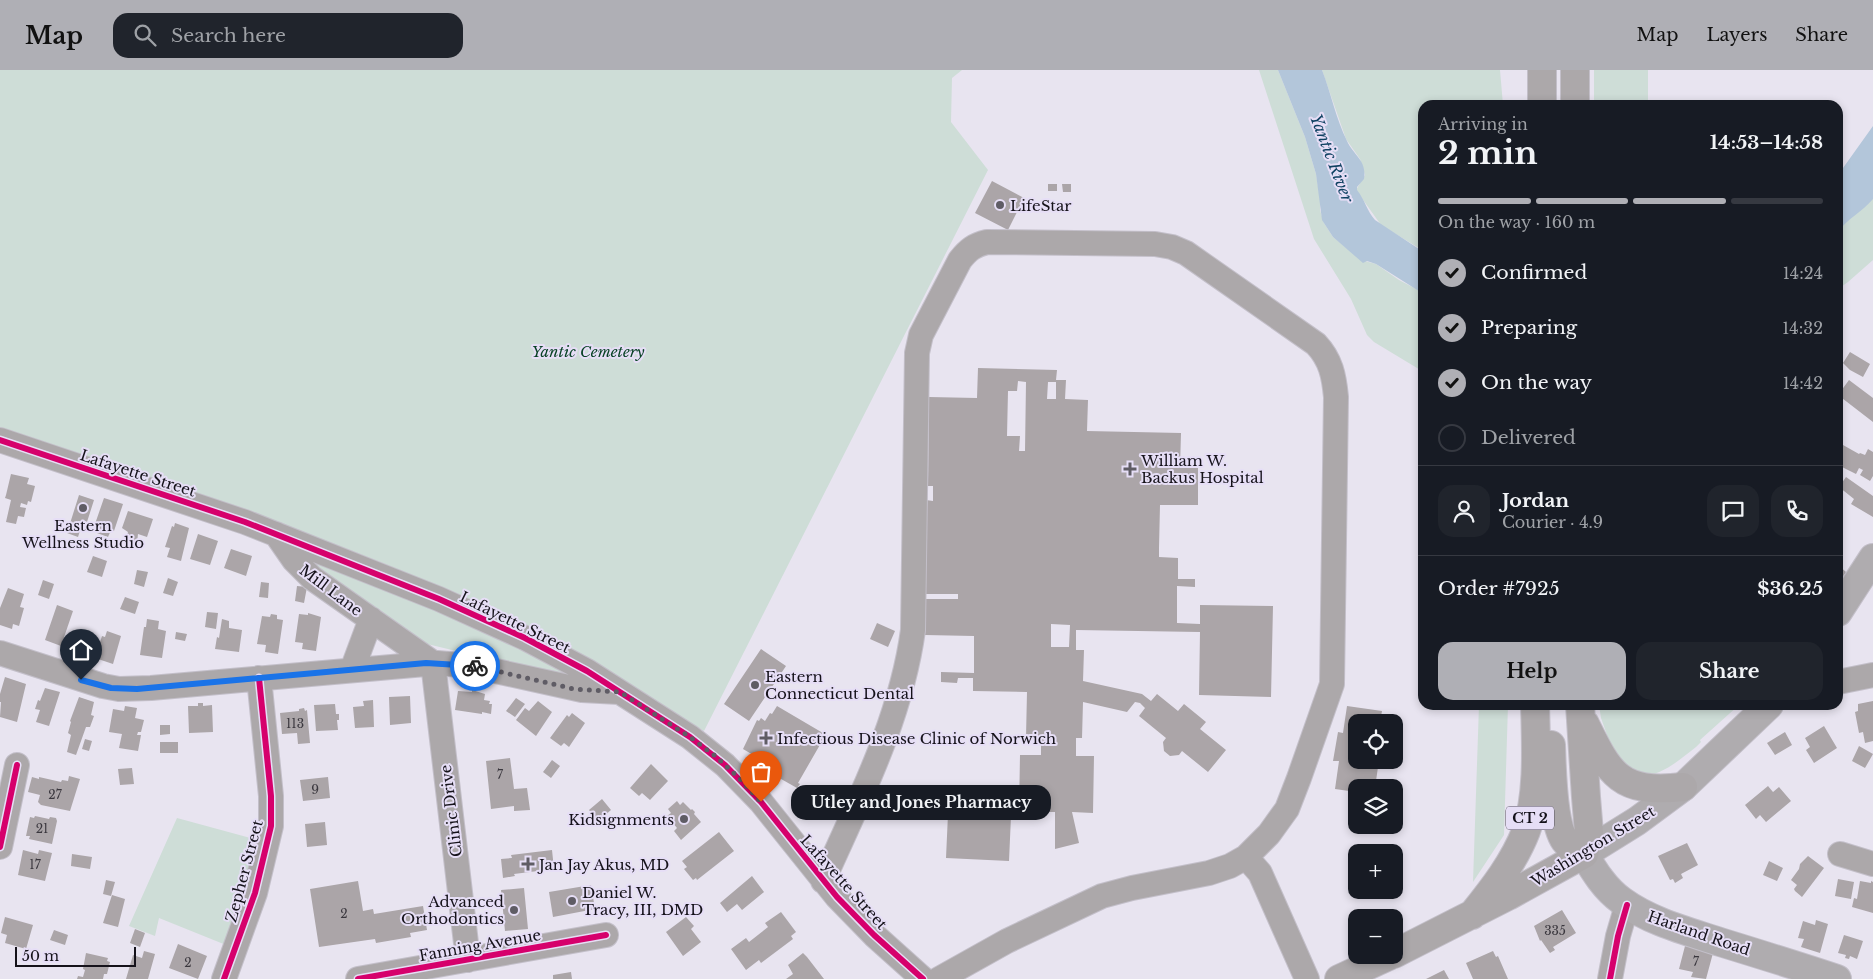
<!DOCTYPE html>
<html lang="en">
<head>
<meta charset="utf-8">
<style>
  body { margin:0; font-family:"Libre Baskerville",serif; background:#20242c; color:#f1f3f6; height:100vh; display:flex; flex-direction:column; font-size:19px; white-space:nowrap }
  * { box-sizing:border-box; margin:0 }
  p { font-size:16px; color:#9ea1a6 }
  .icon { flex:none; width:28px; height:28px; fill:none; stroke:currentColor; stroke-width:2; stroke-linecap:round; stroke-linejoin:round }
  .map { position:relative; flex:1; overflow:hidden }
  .side { position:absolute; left:1418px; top:30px; width:425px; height:610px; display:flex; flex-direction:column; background:#171b24; border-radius:15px; box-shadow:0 2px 8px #0003 }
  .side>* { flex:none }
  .controls { position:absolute; left:1348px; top:644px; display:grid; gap:10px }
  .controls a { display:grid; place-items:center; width:55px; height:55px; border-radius:10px; background:#171b24; box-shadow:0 2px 8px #0003; font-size:25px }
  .scale { position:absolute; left:15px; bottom:12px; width:121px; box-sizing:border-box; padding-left:5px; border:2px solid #15121a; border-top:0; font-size:14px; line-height:18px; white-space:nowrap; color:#15121a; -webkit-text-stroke:4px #e6def6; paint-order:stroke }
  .pin { position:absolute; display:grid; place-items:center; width:42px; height:42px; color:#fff; margin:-51px -21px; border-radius:50% 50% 50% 0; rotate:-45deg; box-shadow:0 0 5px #0007 }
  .pin .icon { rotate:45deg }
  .courier { position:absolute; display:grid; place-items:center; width:50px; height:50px; margin:-25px; border:4px solid #1a73e8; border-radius:50%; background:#fff; color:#222; box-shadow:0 1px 6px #0007 }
  .bubble { position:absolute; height:35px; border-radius:15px; background:#171b24; box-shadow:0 2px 8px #0003; font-size:16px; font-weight:700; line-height:35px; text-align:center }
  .overview em { font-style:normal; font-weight:700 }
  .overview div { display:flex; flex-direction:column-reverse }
  .overview { display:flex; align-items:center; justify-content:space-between; height:85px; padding:0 20px }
  h1 { font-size:32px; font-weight:700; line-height:38px }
  .bar { display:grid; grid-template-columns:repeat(4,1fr); gap:8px 5px; align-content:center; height:60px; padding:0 20px }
  .bar i { height:6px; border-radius:4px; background:#363941 }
  .bar .on { background:#afafb5 }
  .bar p { grid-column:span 4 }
  .line { display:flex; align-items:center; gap:12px; padding:0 20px; border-top:1px solid #363941 }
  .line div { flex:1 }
  .round { display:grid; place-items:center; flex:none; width:52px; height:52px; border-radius:15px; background:#20242c }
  ol { padding:0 20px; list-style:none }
  li { display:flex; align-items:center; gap:15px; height:55px }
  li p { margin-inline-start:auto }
  li .icon { padding:5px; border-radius:50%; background:#afafb5; color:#111; stroke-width:4 }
  li:last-child { color:#9ea1a6 }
  li i { width:28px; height:28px; border:2px solid #363941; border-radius:50% }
  .cta { display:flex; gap:10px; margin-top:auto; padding:10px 20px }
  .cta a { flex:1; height:58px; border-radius:15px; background:#afafb5; color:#111; font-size:20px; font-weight:700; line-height:58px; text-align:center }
  .cta a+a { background:#20242c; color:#f1f3f6 }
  header { display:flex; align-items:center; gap:30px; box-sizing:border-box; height:70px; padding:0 25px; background:#afafb5; color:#111 }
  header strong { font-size:24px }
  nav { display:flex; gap:28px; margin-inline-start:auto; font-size:18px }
  .search { width:350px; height:45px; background:#20242c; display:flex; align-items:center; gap:12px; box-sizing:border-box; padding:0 18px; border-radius:15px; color:#9ea1a6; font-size:19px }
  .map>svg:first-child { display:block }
</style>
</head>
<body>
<header>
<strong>Map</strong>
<div class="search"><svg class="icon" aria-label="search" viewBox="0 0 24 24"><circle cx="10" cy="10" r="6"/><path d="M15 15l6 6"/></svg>Search here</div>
<nav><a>Map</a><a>Layers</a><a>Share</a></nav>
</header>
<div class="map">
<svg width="1873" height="909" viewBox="0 0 1873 909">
  <rect width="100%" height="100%" fill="#e8e4f0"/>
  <path fill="#ceddd7" d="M0,0H962L952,8L951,52L988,100L704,661C615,604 523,552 426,511C287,452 142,407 0,359Z
    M1259,0H1278L1305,67L1316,104L1320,129V140L1324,153L1333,167L1361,190L1376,194L1399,210L1422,222V301L1374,272L1367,265L1351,229L1314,169Z
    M1322,0H1500L1503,35H1422V180L1381,155L1356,120L1365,105L1360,89L1346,69Z
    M1594,0H1648V35H1594Z
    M1873,125V190L1848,212L1838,219V160Z
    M306,489L421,532L575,604L572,609L423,573L305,490Z
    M1479,635H1508L1504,765L1473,812Z
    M1599,635H1739L1700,670L1701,672L1696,677C1678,691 1663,705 1639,707L1613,682L1601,648Z
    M177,748L258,770L237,845L226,875L159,848L155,866L129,856Z"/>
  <path fill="#b3c6da" d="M1278,0H1322C1331,23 1336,49 1347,71C1354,86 1367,90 1364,109L1357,117V120C1365,130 1367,141 1375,150L1422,181V223L1376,194L1367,191L1363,193L1333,167L1322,150L1316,104L1305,67Z
    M1873,56V129C1862,142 1848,148 1838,162V105Z"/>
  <path fill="#aba5a8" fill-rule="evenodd" d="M992,111L1024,128L1008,160L975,143Z
    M1048,114H1057V121H1048Z
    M1062,114H1071V122H1063Z
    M1850,282L1870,294L1863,307L1850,300L1843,293Z
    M978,298L1057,300L1056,310H1066L1065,329L1088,330L1087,361L1181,363L1180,398H1198V435H1160L1159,478V487L1178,488V509H1195V517L1177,516V553L1200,554V535L1273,536L1271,627L1199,625L1200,562L1076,560V580H1084L1083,611L1142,624L1151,631L1157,624L1178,641L1184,634L1206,652L1200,659L1226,680L1208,702L1182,681L1179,685L1170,686L1164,681L1163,672L1166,668L1139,646L1145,638L1140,633L1135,632L1127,642L1083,632L1082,668H1076V686H1094L1093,743L1072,742L1079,773L1055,779V742H1019L1020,685H1041V667H1026L1027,622L973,621V608H958L957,613L941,612V602L974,603V566L925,565L926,529H958V524H925L926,430L933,431V416H928L929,327L977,328ZM1018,311L1026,312L1025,381H1019L1020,366H1007L1008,321H1017ZM1048,312H1056V329H1047ZM1051,554L1070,555L1069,577H1051Z
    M1849,310L1873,328V352L1838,325Z
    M1843,375L1859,384L1860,383L1865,385L1868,379L1873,382V406L1870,411L1860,405L1863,400L1859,398L1856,404L1838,395V386Z
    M11,404L29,408L27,414L35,416L31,432L28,431L27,435L21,433L20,437L26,438L24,447L18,446L16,454L6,452L11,430L5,428L6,425Z
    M1846,407L1873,426V447L1851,434L1854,429L1839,417Z
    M79,425L94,430L87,452L83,451L78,467L67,463Z
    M104,428L123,434L114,461L111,460L108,467L97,463L99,456L95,454Z
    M128,441L153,449L147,467L138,464L137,473L135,472L133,478L124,474L128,462L122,458Z
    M175,453L189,458L181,491L167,487L170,478L165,477L172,456L174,457Z
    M198,464L218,471L210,495L190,489Z
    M231,479L252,486L246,506L224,498Z
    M93,486L107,491L102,507L87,502Z
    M1838,495L1846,502L1838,514Z
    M137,500L148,502L144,517L134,514Z
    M168,508L178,512L173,526L163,523Z
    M43,510L54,514L49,529L38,525Z
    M261,512L269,513L268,528L259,527Z
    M297,516L307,517L304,533L295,531Z
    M8,518L24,524L20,537L24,538L19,556L13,554L12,559L0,555V538Z
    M125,527L139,532L135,544L120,539Z
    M57,535L73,541L61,576L45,570Z
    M207,542L218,543L216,559L205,557Z
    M308,543L321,547L316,581L302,579L303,573L295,572L299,544L308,545Z
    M271,544L277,545V549L283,550L278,584L265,582L266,575L257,574L262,546L270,547Z
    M147,549L159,551L158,559L166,561L162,588L140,585L144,557H146Z
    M222,549L229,551V558L242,560L239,582L215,579L217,567L219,568Z
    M877,553L895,561L888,577L870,569Z
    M107,561L121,566L113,594L95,588L102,566L105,567Z
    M176,562L187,564L185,571L175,569Z
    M761,579L786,596L749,651L724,634Z
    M5,607L26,614L17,652L0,647L1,632H0V624Z
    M45,618L60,622L49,656L36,652L40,640L35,639L38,630L40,631Z
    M472,620L485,624L484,630L490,631L489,634H492L491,644L482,642V644L455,640L458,621L472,622Z
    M410,626L411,653L390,655L389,627Z
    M79,627L94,632L91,645L94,646L90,657H86L76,685L67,682L71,665L68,663L71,652L70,651Z
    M516,628L525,634L515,647L506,641Z
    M373,630L374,657L355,658L353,637L364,636L363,631Z
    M538,631L552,642L536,666L516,650L525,638L529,641Z
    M1873,631V671L1865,673L1863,662L1859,663L1855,642L1858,641V634Z
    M198,633H203V636L212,635L213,662L189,663L188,636H198Z
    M335,634L336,644H339V650H337L338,660L316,661L314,635Z
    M125,636L137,638L135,648L144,650L141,662H138L137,665H141L138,681L119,678L122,664L109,662L113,639L124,641Z
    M777,636L828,666L823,674L821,673L798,713L800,714L797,718L774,705L775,703L753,690L755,686L743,679L757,650L759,651L761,648L765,651L770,643L772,644Z
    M1347,636L1382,641L1380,652H1356V679L1354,693L1378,697L1375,718H1356V722L1335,719L1339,691H1333L1338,662L1343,663Z
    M304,638L305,641L307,640L310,673L298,674L297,663L282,664L280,643L299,641V639Z
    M572,643L585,653L569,677L564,673L561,676L550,668L567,645L569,647Z
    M160,655H170V664L160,665Z
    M1824,656L1837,678L1814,693L1806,680L1810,677L1805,668Z
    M1785,662L1792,675L1775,685L1767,673Z
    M85,669L92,671L89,681L82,679Z
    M160,672H178V683H160Z
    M1859,676L1873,684L1865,698L1852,691Z
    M510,688L514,719L527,718L530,740L514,741V736L491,739L486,691Z
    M552,690L560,696L551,708L543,702Z
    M651,694L668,711L650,730L642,723L639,726L630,718Z
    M132,698L134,714L120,715L118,699Z
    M69,706L80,709L70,741L41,735L38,732L40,725L28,722L32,707L39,709V707L61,712L62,710L68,711Z
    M328,707L330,728L303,731L300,710Z
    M1768,716L1773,722L1779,717L1791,731L1766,752L1760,745L1756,749L1745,735Z
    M973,725H981V745L1011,746L1009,791L946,788L948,744L972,745Z
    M602,729L611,740L598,751L589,740Z
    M677,731L680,735L683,732L691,740L692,739L695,742L694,744L701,752L681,770L674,761L677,758L667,746L671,743L668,739Z
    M35,746L49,749L50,747L56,748L57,751L52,774L29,769L30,766H26L30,747L34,748Z
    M325,752L327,775L307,777L305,754Z
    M719,762L734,781L697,810L696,808L693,810L684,799L687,797L682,791Z
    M1687,773L1698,795L1681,804L1683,808L1675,813L1673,809L1670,810L1658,786Z
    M23,780L38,784L39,780L52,783L45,811L18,805Z
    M552,780L554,799L514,804L515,806L503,808L501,789L512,788L511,785Z
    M72,784L92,787L90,799L71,796Z
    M1808,786L1824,798L1802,827L1795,821L1794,819L1797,815L1791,810L1799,799L1800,794Z
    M1769,791L1783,798L1777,811L1763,805Z
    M752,806L764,822L742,840L737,834L727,842L720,833Z
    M1838,809L1854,812L1851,829L1835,826Z
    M106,810L115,812L111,826L103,824Z
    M358,811L363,841L373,839L374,844L423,836L427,860L410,863L411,867L376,873L375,869L319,877L310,819Z
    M1860,811L1871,813V811L1873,812V843L1852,837L1854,828L1857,829Z
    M591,815L595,839L553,847L549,822Z
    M524,818L528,859L505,861L501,820Z
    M112,825L125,829L118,857L103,853Z
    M1562,840L1576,863L1553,877L1555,880L1550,883L1541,870L1540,871L1534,856Z
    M781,842L796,862L791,866L793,869L761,893L759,890L746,900L731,879L746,868L749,872L768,857L765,853Z
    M5,847L33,855L26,879L5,873L7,865L1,863Z
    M686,847L694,856L691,859L701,872L683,886L666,862Z
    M1816,850L1828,854L1820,883L1801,877L1804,869L1798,868L1803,851L1815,855Z
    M135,859L145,863L140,877L130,873Z
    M54,860L68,865L65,875L50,870Z
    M1844,865L1863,871L1857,889L1850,886L1849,889L1845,888L1846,885L1838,883Z
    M178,874L207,886L198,909L169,898Z
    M1685,876L1713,883L1706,909L1691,907L1693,902L1679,899Z
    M144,881L155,884L148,909H126L133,885L142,888Z
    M1493,881L1496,887L1498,886L1508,909H1473L1466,893Z
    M86,883L108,888L107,891L110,892L107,904H104L103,909H77L78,906L83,907L85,900L83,899Z
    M803,883L807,887L824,909H786L793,904L788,895Z
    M1444,900L1449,909H1426Z
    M571,902L572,909H553V905Z"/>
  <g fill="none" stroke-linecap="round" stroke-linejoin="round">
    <g stroke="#c3bfc9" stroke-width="26">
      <path id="minor" d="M0,370L245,452L439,529L525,568L587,601L690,667L725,695L761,732L837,827L874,865L923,909
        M276,464L294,490L312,508L433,593L468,890
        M0,583L103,616L119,619L151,618L437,593L473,596L582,620L619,622
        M352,600L371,549
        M1838,612L1873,605
        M0,777L17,695
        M1840,784L1873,794
        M1246,787L1260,803L1307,909
        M823,811C859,730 901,649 913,560L917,283L921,265L960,190C968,180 974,175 987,172L1155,174L1172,177L1186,183L1316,274C1331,290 1334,306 1336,327L1332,614L1299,708L1287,739L1269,764L1246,787L1230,796L1209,803L1132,818L1102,826L1007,871L939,909
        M224,909L255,823L271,756V726L259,608
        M358,909L606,865
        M1610,909L1618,866L1627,835"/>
    </g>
    <g stroke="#c3bfc9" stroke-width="30">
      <path id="major" d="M1838,542L1873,488
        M1769,635L1683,717L1637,751L1584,784C1594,801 1605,819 1622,831C1651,852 1687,861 1720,872C1759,884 1798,896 1837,909"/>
    </g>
    <g stroke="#c3bfc9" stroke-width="30">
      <path id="highway" d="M1542,0V35
        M1575,0V35
        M1580,635L1586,727L1589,763L1584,784
        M1585,654C1610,705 1620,724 1683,717
        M1551,675C1552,698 1552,753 1565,771C1569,777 1577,780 1584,784
        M1472,845C1493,819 1514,792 1526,761C1539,725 1536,673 1535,635
        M1394,884L1508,826L1584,784
        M1339,909L1391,885"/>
    </g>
    <use href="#minor" stroke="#aca8aa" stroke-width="24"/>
    <use href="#major" stroke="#afacaf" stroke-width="28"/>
    <use href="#highway" stroke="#aca8aa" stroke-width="28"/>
    <g stroke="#e6def6" stroke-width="9">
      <path id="cycleway" d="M0,370L245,452L439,529L525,568L587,601L690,667L725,695L761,732L837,827L874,865L923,909
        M0,777L17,695
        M224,909L255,823L271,756V726L259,608
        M358,909L606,865
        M1610,909L1618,866L1627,835"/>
    </g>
    <use href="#cycleway" stroke="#d6006c" stroke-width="6"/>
  </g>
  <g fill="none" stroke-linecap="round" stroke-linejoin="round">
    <path stroke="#5f5c65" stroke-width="5" stroke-dasharray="0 9" d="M475,596L574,619L620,622L690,667L714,685L738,707L761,732"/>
    <path stroke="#1a73e8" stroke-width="6" d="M81,610L111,618L137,619L426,593L475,596"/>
  </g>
  <g fill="#5f5c65" stroke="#e6def6" stroke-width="2">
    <circle cx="1000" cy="135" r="5"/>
    <path d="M1127.5 391.5h5v5h5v5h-5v5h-5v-5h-5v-5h5z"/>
    <circle cx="83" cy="438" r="5"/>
    <circle cx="755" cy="615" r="5"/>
    <path d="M763.5 660.5h5v5h5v5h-5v5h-5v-5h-5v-5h5z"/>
    <circle cx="684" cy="749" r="5"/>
    <path d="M525.5 786.5h5v5h5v5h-5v5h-5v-5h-5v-5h5z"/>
    <circle cx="572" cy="831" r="5"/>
    <circle cx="514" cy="840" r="5"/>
  </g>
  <g text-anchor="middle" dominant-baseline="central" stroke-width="4" stroke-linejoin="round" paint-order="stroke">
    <g font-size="12" fill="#3a373e">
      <text x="295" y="653">113</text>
      <text x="500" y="704">7</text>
      <text x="315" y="719">9</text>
      <text x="55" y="724">27</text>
      <text x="42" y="758">21</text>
      <text x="35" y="794">17</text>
      <text x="344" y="843">2</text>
      <text x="1555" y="860">335</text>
      <text x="1696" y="891">7</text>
      <text x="188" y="892">2</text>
    </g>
    <rect fill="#e6def6" stroke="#544f5c" stroke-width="1" x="1506" y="736.5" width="48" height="23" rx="4"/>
    <g font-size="14" font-weight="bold" fill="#15121a">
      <text x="1530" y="748">CT 2</text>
    </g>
    <g font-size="15" fill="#15121a" stroke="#e6def6" text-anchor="start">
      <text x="1010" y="135">LifeStar</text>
      <text x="1141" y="390">William W.<tspan x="1141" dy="17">Backus Hospital</tspan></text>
      <text x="83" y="455" text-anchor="middle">Eastern<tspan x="83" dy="17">Wellness Studio</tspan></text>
      <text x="765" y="606">Eastern<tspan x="765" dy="17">Connecticut Dental</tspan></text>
      <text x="777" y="668">Infectious Disease Clinic of Norwich</text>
      <text x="674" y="749" text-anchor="end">Kidsignments</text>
      <text x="539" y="794">Jan Jay Akus, MD</text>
      <text x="582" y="822">Daniel W.<tspan x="582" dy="17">Tracy, III, DMD</tspan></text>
      <text x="504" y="831" text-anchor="end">Advanced<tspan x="504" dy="17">Orthodontics</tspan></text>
    </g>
    <g font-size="15" font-style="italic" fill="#084225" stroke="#e6def6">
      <text x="588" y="281">Yantic Cemetery</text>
    </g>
    <g font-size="15" fill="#15121a" stroke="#e6def6">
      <text transform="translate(138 403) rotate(18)">Lafayette Street</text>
      <text transform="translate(331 520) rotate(37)">Mill Lane</text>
      <text transform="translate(515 552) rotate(26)">Lafayette Street</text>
      <text transform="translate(451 741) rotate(-97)">Clinic Drive</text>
      <text transform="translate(1593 776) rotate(-31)">Washington Street</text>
      <text transform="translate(244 801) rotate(-75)">Zepher Street</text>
      <text transform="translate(844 812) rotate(48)">Lafayette Street</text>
      <text transform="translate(1699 863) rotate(19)">Harland Road</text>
      <text transform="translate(480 875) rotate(-10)">Fanning Avenue</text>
    </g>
    <g font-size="16" font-style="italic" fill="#0f4162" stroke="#e6def6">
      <text transform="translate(1332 88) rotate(69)">Yantic River</text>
    </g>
  </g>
</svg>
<div class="controls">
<a><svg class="icon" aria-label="locate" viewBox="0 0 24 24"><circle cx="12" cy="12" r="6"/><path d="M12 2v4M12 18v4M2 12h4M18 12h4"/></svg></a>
<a><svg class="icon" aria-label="layers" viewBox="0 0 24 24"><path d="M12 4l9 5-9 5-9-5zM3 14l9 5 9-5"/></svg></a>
<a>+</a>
<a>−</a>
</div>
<div class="scale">50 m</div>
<div class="pin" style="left:761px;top:732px;background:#ea580c"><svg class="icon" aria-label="bag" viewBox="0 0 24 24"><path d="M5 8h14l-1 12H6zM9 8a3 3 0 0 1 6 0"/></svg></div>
<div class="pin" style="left:81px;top:610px;background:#1f2937"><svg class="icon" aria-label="home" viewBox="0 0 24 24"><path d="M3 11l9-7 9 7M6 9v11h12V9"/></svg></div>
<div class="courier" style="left:475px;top:596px"><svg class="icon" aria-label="bike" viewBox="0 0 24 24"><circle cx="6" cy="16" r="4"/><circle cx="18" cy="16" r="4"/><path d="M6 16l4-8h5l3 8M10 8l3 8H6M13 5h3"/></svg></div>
<div class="bubble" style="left:791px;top:715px;width:260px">Utley and Jones Pharmacy</div>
<section class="side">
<div class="overview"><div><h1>2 min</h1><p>Arriving in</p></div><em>14:53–14:58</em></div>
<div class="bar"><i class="on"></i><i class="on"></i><i class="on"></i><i></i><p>On the way · 160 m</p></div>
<ol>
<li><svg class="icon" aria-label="check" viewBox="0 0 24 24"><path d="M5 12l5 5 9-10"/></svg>Confirmed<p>14:24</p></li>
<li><svg class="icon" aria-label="check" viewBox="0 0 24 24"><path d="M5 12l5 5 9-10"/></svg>Preparing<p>14:32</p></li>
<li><svg class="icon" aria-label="check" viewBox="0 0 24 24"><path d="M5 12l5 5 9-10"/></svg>On the way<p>14:42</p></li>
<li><i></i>Delivered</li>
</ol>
<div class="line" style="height:90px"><a class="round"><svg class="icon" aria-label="person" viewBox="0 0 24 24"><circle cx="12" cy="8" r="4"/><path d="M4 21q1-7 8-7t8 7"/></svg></a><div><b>Jordan</b><p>Courier · 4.9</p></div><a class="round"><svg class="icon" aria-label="chat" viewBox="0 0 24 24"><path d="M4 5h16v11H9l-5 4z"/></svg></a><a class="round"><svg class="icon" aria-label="phone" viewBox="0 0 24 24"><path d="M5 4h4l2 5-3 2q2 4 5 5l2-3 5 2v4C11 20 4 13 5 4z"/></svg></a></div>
<div class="line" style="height:65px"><div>Order #7925</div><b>$36.25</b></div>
<div class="cta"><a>Help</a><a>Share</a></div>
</section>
</div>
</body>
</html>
